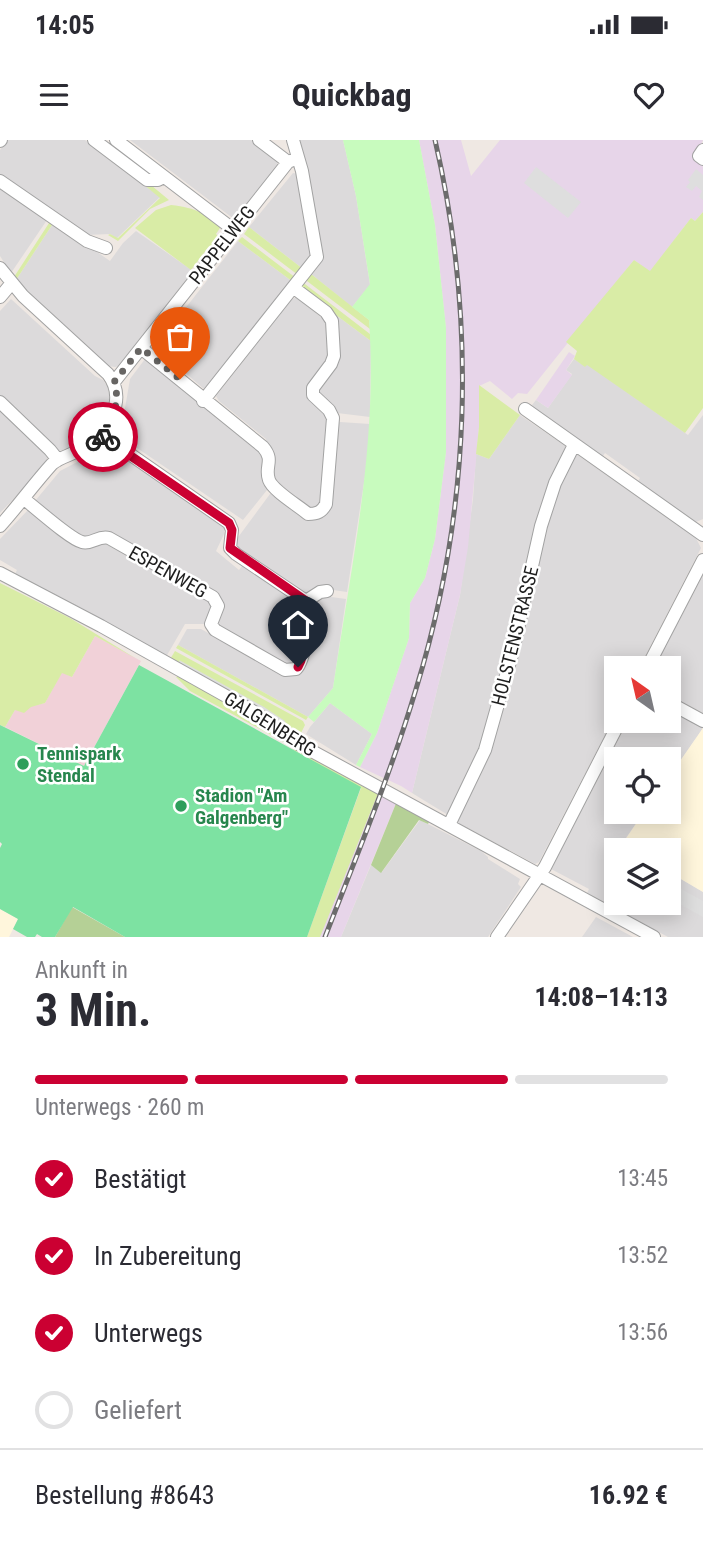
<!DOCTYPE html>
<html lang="de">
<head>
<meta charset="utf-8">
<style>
  body { margin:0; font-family:"Roboto Condensed",sans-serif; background:#f2f2f3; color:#2b2b33; height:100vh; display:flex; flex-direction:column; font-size:26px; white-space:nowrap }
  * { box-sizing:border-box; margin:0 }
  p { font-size:23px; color:#7c7c81 }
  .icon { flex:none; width:38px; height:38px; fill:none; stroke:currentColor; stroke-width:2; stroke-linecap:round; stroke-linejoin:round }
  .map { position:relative; height:797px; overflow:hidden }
  .panel { display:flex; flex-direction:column; background:#fff; flex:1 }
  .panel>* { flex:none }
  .needle { width:46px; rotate:326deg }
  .fabs { position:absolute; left:604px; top:516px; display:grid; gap:14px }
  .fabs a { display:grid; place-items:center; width:77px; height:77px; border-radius:0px; background:#fff; box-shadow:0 4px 18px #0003; font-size:35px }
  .pin { position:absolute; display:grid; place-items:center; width:60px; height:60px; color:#fff; margin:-72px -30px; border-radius:50% 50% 50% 0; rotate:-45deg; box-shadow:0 0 7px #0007 }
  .pin .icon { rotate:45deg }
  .courier { position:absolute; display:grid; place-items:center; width:70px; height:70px; margin:-35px; border:5px solid #cb0032; border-radius:50%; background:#fff; color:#222; box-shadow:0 2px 9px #0007 }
  .head em { font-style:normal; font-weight:700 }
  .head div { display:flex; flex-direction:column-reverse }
  .head { display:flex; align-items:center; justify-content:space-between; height:119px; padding:0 35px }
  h1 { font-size:46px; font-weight:700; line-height:52px }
  .bar { display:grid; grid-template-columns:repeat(4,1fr); gap:10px 7px; align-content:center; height:84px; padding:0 35px }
  .bar i { height:9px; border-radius:5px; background:#e1e1e2 }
  .bar .current { background:#cb0032 }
  .bar p { grid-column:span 4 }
  .line { display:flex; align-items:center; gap:18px; padding:0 35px; border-top:2px solid #e1e1e2 }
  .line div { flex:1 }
  ol { padding:0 35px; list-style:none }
  li { display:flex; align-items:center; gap:21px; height:77px }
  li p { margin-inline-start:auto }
  li .icon { padding:7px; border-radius:50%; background:#cb0032; color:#fff; stroke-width:4 }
  li:last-child { color:#7c7c81 }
  li i { width:38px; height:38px; border:4px solid #e1e1e2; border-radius:50% }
  .status { display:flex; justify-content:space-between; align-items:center; height:49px; padding:0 35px; background:#fff; direction:ltr }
  .status svg { height:19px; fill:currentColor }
  header { display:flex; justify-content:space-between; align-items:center; height:91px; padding:0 35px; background:#fff; font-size:32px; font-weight:700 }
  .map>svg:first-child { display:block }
</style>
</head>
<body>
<div class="status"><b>14:05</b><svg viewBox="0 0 49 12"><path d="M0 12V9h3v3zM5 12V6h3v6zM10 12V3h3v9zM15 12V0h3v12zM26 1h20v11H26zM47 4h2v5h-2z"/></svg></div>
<header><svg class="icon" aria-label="menu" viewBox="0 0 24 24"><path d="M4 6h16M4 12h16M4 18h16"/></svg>Quickbag<svg class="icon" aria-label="heart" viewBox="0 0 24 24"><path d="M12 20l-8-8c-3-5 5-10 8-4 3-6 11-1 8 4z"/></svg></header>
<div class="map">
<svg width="703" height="797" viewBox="0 0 703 797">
  <rect width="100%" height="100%" fill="#efe8e3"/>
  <path fill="#dcdadb" d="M7,0H85L160,57L117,98L110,94L86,95L0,37V10Z
    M130,0H251L277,20L278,25L234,79Z
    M299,0H343L356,56L370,145L352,167L311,134L323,118Z
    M293,33L298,34L314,116L303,129L249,87Z
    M0,44L47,80L11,133L0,116Z
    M54,82L110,121L123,103L136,91L193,131L119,226L115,227L108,226L16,140Z
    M238,101L293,142L207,249H204L155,207Z
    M296,157L327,182L328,217L307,246L327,276L326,306L319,364L311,369L276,341L266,299L219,261L216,256L291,160Z
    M11,159L95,236L103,240L108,247L110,262L107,273L71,308L59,311L0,257V171Z
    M336,175L371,201L370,277L337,273L319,256L318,247L338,214Z
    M145,219L262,314L267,350L243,380L112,291L124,274L130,239Z
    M574,219L585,226L587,224L688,295L703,275V379L696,382L642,345L636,344L640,338L605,313L601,319L534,270L532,265L536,260L548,268L572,234L566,230Z
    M0,269L48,316L46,321L27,345L0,373Z
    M520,275L567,307L479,616L448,675L412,653L460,455L473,359L476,314L489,319Z
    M340,282L370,284L368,317L347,452L326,449L308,455L255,421L236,406V400L270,354L274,353L323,374L337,285Z
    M102,302L224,386V394L216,411L239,430L243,425L299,462L303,473L296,521L290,527L217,486L221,470L106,392H97L88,397L80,395L35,361L60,331L85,318Z
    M575,313L696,398L701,408L639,528H616V574L539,722L535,724L458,683L457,679L487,620L516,519L545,394L558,350Z
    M29,369L76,404L102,401L212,463V469L204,484H185L166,517L77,466L15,434L17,430L0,420V399Z
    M703,435V573L669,555L668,528H654Z
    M324,456L346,459L333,548L308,577L178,505L187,489H201L278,532L286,536L296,535L312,465Z
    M330,563L372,594L356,625L306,594L310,587Z
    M669,568L703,585V588L669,637L668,620H616V672H644L621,705L630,710H616V763H668L669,732L703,752V797H668L587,753L589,749L551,729L628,581H668Z
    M420,680L481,711L488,717V719L520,739L518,744L521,747L488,797H341L371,725L382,732Z
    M596,777L633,797H582Z"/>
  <path fill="#f1d1d8" d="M95,496L141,521L84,626L5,587L15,570L45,563L62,532L72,537Z"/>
  <path fill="#e7d5e9" d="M419,0H461L471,36L500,0H703L699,9L700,22L703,27V72L695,81L691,78L650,132L634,120L527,254L518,253L512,259L490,241L479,246V287L468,407L460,455L412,653L401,646L360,627L377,593L409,498L410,463L425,438L435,399L446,312V188L435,85Z
    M569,212L575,216L566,230L572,235L548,268L536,260Z
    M363,643L397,661L341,797H307Z"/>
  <path fill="#fff6dc" d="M703,588V752L669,732L668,710H630L621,706L644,672H668L669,637Z
    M0,769L18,779L9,797H0Z"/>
  <path fill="#d9eca6" d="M146,41L169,60L150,69L118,101L108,95L110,94L118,98L160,58L143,44Z
    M171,65C197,68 207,74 226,89L220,88L216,94L220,98L212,108L207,109L191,130L135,88L156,70Z
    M703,72V268L685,293L587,225L585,227L574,219L577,211L566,202L634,120L650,131L691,78L695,81Z
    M51,80L54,82L16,140L14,137Z
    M249,87L303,129L298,135L244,94Z
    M242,97L296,138L293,142L238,101Z
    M311,134L369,180L370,189L303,138Z
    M301,141L370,194L371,201L301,149Z
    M479,245L520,275L489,319L476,314L479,287Z
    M0,443L70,478L135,518L95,496L72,537L62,533L45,563L31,567L24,573L15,570L5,587L0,585Z
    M178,505L308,577L306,580L176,508Z
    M175,511L303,581L305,585L298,599L169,521Z
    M179,536L257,579L291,606L190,551L176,537Z
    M297,607L379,651L320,797H307L361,648L292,609Z"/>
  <path fill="#b5d096" d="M397,661L430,680L428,684L419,680L381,733L371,725Z
    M72,767L125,797H55Z"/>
  <path fill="#c8fbbe" d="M343,0H419L435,85L446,188V312L435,399L425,438L410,463L409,498L377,593L360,627L356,625L372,594L330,563L314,582L308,577L333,548C351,427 378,304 369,180L352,167L370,144L356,56Z"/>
  <path fill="#7de2a2" d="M139,525L361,647L307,797H125L73,767L55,797H42L37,794L35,797H27L13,789L18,779L0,769V708L2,704L0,702V585L84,626Z"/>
  <path fill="#dedede" d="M536,27L581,62L568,78L524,43Z
    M696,29L703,35V60L699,57L702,51L696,46L692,51L686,47L690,42L688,40Z
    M179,520L264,567L285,581L286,591L181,528Z
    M668,742L703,761V777L669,758Z"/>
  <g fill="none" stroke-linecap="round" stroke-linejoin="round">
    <g stroke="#a2a2a2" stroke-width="14">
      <path id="minor" d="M94,0L147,40H158L164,37
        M116,0L234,90
        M259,0L288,22
        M0,1L1,0
        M703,10L699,16L703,19
        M0,41L87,101L106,108
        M0,128L23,156L108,234C129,262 106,292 81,309C72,315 60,317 52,324C34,344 18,366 0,386
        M0,157L11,144
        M141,208L263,307C275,321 264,326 269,340C273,351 299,366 308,374C317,374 322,372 326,364L333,278L329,270L313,255V248L331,224L334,216L332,181L326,172L294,148
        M114,242L288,22L298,18
        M203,261L317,117L302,31L293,0
        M0,262L50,310L58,320
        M525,269L703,395
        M98,292L229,383L232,390L230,408L236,414L306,461L320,452L327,451
        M24,359C36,368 70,399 82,402C92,405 98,395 109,398L213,457L218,466L211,484L215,490L285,530L296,529C305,520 312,473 306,461
        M0,433L101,486L258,574L297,603L654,797
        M647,528L703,420
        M668,562L703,581
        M449,685L485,610L513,511L541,386L555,343L574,305
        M497,797L545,727L620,581"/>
    </g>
    <use href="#minor" stroke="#fff" stroke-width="12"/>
    <g stroke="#6c6c6c" stroke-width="5">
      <path id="rail" d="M325,797C357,715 391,633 416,549C471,370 477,182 435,0"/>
    </g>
    <use href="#rail" stroke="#fff" stroke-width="2.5" stroke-dasharray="8" stroke-linecap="butt"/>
  </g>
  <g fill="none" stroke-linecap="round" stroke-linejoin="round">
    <path stroke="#676563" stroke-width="7" stroke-dasharray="0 12.6" d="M103,297L99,292C113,276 121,264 114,242L141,208L180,239"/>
    <path stroke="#cb0032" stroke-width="9" d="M103,297L229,383L232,390L230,408L306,461C312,474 305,515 298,527"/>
  </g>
  <g fill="#2e9e5b" stroke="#fff" stroke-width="2.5">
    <circle cx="23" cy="624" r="7"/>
    <circle cx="181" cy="666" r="7"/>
  </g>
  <g text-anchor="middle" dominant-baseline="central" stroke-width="5" stroke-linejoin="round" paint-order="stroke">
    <g font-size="19" fill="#1e1e1e" stroke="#fff">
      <text transform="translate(222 105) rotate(-52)">PAPPELWEG</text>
      <text transform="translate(168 432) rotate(29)">ESPENWEG</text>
      <text transform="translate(515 496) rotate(-76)">HOLSTENSTRASSE</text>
      <text transform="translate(270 584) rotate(32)">GALGENBERG</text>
    </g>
    <g font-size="19" font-weight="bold" fill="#27864d" stroke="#fff" text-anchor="start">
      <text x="37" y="613">Tennispark<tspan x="37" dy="22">Stendal</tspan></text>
      <text x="195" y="655">Stadion "Am<tspan x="195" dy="22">Galgenberg"</tspan></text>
    </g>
  </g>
</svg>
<div class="fabs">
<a><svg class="needle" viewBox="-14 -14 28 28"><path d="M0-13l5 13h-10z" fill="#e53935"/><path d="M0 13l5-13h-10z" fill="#7c7c81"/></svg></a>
<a><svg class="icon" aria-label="locate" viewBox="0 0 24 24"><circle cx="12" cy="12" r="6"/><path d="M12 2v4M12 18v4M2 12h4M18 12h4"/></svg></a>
<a><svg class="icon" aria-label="layers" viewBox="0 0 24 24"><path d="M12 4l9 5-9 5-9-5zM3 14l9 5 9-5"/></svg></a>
</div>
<div class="pin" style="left:180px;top:239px;background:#ea580c"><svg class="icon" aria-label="bag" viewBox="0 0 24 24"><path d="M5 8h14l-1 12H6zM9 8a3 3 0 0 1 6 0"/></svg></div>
<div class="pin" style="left:298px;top:527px;background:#1f2937"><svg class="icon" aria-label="home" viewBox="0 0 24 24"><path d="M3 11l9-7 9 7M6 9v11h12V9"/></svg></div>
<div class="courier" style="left:103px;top:297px"><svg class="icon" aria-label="bike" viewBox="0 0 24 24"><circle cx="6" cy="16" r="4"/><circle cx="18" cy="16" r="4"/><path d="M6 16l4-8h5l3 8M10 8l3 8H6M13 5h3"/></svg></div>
</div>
<section class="panel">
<div class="head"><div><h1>3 Min.</h1><p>Ankunft in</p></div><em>14:08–14:13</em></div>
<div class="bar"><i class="current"></i><i class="current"></i><i class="current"></i><i></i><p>Unterwegs · 260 m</p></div>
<ol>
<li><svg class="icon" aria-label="check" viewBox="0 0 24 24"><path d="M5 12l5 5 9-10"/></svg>Bestätigt<p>13:45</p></li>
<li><svg class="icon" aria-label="check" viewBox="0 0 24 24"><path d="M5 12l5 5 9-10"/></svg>In Zubereitung<p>13:52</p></li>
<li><svg class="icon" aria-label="check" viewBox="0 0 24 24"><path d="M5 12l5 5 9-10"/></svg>Unterwegs<p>13:56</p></li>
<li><i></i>Geliefert</li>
</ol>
<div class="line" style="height:91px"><div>Bestellung #8643</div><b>16.92 €</b></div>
</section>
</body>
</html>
